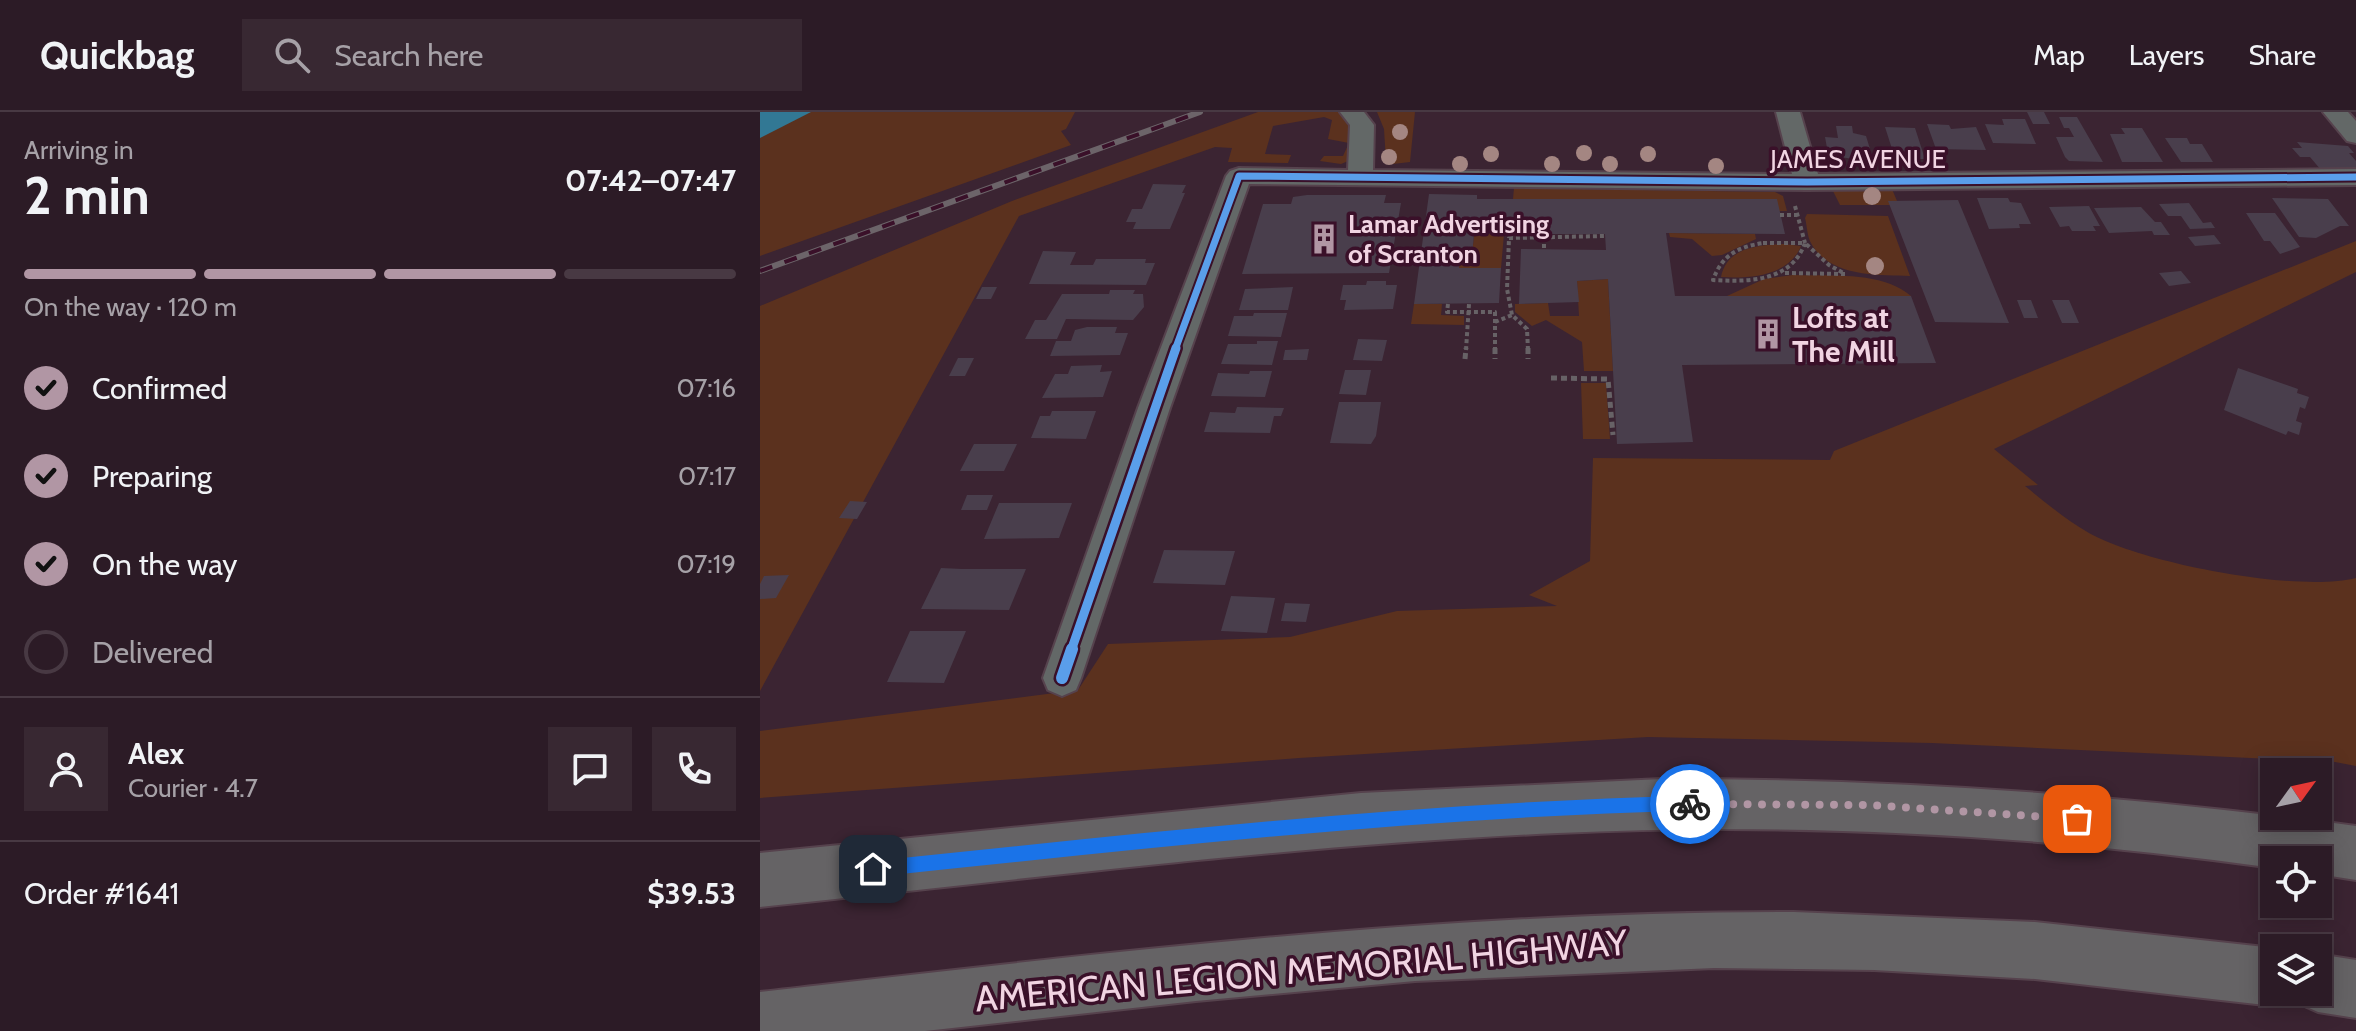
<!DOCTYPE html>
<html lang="en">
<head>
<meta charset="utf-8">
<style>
  body { margin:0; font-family:Cabin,sans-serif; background:#382832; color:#f1f3f6; height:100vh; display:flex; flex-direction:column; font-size:30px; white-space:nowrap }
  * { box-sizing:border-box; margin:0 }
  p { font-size:26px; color:#a6a1a7 }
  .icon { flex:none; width:44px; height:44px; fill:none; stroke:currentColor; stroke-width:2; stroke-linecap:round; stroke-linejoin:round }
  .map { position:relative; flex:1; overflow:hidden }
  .sheet { display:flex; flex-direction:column; background:#2c1b26; width:760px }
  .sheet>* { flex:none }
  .needle { width:52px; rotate:57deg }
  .buttons { position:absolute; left:1500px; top:646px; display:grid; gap:16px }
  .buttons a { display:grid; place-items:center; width:72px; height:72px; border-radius:0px; background:#2c1b26; box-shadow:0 4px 20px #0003,0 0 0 2px #483943; font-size:40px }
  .pin { position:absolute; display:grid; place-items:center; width:68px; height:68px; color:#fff; margin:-34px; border-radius:16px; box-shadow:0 4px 12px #0006 }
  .courier { position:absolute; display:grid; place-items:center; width:80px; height:80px; margin:-40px; border:6px solid #1a73e8; border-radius:50%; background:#fff; color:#222; box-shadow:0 2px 10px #0007 }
  .overview em { font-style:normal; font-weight:800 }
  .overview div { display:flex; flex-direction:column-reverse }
  .overview { display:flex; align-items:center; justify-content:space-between; height:136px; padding:0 24px }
  h1 { font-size:52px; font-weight:800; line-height:60px }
  .bar { display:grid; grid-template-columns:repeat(4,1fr); gap:12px 8px; align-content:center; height:96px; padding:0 24px }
  .bar i { height:10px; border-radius:6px; background:#483943 }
  .bar .active { background:#b196a4 }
  .bar p { grid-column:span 4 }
  .line { display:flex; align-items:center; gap:20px; padding:0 24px; border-top:2px solid #483943 }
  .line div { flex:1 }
  .round { display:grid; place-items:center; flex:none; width:84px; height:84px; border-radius:0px; background:#382832 }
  ol { padding:0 24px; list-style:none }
  li { display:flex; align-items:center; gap:24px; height:88px }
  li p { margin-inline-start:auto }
  li .icon { padding:8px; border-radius:50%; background:#b196a4; color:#111; stroke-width:4 }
  li:last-child { color:#a6a1a7 }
  li i { width:44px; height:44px; border:4px solid #483943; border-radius:50% }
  header { display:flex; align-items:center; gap:48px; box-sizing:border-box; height:112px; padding:0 40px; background:#2c1b26; border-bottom:2px solid #483943 }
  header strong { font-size:38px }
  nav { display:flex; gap:44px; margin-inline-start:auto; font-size:28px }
  .search { width:560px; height:72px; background:#382832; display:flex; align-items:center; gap:20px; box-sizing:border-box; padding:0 28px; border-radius:0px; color:#a6a1a7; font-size:30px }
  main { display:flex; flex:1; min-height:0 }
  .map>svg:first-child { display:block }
</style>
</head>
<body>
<header>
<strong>Quickbag</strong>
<div class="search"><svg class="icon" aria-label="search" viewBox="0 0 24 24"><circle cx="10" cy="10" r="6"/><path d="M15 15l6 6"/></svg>Search here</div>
<nav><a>Map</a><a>Layers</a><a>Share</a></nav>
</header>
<main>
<section class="sheet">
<div class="overview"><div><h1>2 min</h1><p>Arriving in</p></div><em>07:42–07:47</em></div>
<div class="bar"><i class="active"></i><i class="active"></i><i class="active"></i><i></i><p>On the way · 120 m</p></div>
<ol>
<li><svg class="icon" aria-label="check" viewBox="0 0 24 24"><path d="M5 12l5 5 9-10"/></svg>Confirmed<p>07:16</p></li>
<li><svg class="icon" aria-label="check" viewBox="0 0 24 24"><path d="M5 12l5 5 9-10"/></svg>Preparing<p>07:17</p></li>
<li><svg class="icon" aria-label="check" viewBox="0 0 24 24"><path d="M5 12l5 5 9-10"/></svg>On the way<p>07:19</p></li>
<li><i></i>Delivered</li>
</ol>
<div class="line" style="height:144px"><a class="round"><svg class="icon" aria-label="person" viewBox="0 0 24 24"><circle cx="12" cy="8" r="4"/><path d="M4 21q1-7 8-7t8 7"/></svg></a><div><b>Alex</b><p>Courier · 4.7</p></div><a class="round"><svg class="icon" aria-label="chat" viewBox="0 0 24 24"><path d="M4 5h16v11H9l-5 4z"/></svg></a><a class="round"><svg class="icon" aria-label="phone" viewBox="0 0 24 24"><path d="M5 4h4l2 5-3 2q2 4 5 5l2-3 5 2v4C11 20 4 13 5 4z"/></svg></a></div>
<div class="line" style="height:104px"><div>Order #1641</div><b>$39.53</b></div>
</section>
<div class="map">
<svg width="1596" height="919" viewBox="0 0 1596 919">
  <rect width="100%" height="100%" fill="#3b2432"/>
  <path fill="#5b311e" d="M0,0H315L306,17L301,19L311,33L0,144Z
    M498,0H581L590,17L593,47L581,52L560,49L564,44H583L589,31L568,27L572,8L564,5L513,14L505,42L531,43L528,51L468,50L472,36L455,35L259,104L0,579V194L252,89Z
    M617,0H655L650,50L633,52L626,49L624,17Z
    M754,76L1015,80L1023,84L1027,99H1019L1016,87H753Z
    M1072,77H1132L1137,89L1130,93H1080Z
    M1047,102L1128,104L1150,164C1118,163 1069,165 1051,131C1047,124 1047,113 1045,106Z
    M909,121L995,122L996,127L962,143L952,144L932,127L910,125Z
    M714,122H744L741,156H699L700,144H712Z
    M1596,129V160L1234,337L1278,373L1265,374C1285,390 1306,408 1329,421C1382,451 1537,481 1596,466V654L1575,650L1172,631L888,625L539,646L0,686V619L318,578L348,532L530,525L637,499L797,494L769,483L830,449L833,346L1070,348L1074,339Z
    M1024,132L1041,134C1029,164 989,167 961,165C967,135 998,133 1024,132Z
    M1033,163C1069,164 1123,159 1151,184H967L1004,167Z
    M848,167L853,259H824L822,230L786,208L772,214L755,200V192L788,191L790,204H819L817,169Z
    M654,192H682L681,203L704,204V213L651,212Z
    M821,271H846L850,327H823Z"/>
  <path fill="#327894" d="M0,0H51L0,26Z"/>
  <path fill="#493e4c" d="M1267,0H1284L1290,12H1273Z
    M1299,5H1317L1343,50L1309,49L1305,45L1296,25H1314L1309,16H1304Z
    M1242,7H1265L1276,32L1233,31L1225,12L1244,13Z
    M1167,12L1189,13L1191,17L1216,15L1226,38L1176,37Z
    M1076,14H1092L1093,21L1106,24L1114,50L1080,45L1079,37L1067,36L1065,25L1078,26Z
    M1125,15L1155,16L1165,47H1150L1148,40H1133Z
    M1361,16H1382L1403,50H1362L1350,22H1365Z
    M1405,26H1427L1430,32H1442L1453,50H1421Z
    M1537,30L1588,34L1594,41H1589L1596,49V57L1561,58L1550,45H1540L1532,36H1542Z
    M393,72L426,73L422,81H425L410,117H373L376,110H366L372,97H382Z
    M669,82L717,83V87H1017L1025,122L906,121L915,184H1151L1176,251L922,253L933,330L857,332L848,167L817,169L819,190L759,192L761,137L846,138L845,122H714L712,144H700L699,156H741L739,191L654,192Z
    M547,83H626L624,91H641L629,161L482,162L503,92H531L533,85Z
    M1217,86H1248L1250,90L1261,91L1271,112H1259L1260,116L1229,117Z
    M1512,86L1568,87L1589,114H1580L1556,126L1539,125Z
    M1198,88L1249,211L1175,210L1128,89Z
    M1429,91L1443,111L1451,110L1455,116L1430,117L1421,104H1408L1399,92Z
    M1329,94L1340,114H1333L1336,119H1312L1309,114L1300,115L1289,95Z
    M1381,95L1395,110H1401L1410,123H1394L1392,119L1349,121L1334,96Z
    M1486,101H1515L1540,135L1520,142L1510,129H1504Z
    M1454,123L1461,132L1435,134L1428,125Z
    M283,139L316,140L310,153H333L336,147H386L385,151H395L386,173L269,172Z
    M1421,159L1431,171L1409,174L1399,161Z
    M607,169H626V173H637L633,197L584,198L586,188H580L583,173H606Z
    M222,175H237L231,187H216Z
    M533,175L528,198H479L485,177Z
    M350,178H375L373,182H383L384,195L373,208L306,207L297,227H265L275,208H286L302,182H349Z
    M1257,188H1271L1278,206H1264Z
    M1292,188H1309L1319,211H1302Z
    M494,201H527L521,225L468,224L474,204H493Z
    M327,215H357L355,221H368L360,243L290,244L296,229H311L315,218Z
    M598,227L627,228L622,249L593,248Z
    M497,229H518L512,253L461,252L468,232H497Z
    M549,237L547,248H523L525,238Z
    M198,246H214L205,264H189Z
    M342,253L340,260L352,259L343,285L282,286L295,262H308L311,254Z
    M1478,256L1538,277L1537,281L1549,285L1545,297L1540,295L1536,309L1542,311L1539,323L1528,319L1526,323L1464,298Z
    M585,258H611L606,283L579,282Z
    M490,259H512L505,285L451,284L458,261L489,262Z
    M579,290H621L616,324L611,332L570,331Z
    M477,295L524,296L521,304H514L510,321L444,320L450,300L475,301Z
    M292,299H336L326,327L271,326L280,304H290Z
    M214,332H257L244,359H200Z
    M207,383H233L227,398H201Z
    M90,389L107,390L97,407L79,406Z
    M239,391H312L299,426L224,427Z
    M404,438L475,439L465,473L393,471Z
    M181,456L202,457H266L249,498L161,497Z
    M29,463L16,486L0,487V472L4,464Z
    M471,484L515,486L507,521L461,519Z
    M525,491L550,492L546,510L521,509Z
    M150,519H206L184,571L127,570Z"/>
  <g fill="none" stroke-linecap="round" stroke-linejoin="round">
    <g stroke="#56424d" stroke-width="4">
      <path id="minor" d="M580,0H604L614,13L613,58L1032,62L1016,0H1040L1058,62L1596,57V73L1047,78L489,72L410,296L321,566L316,578L302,584L288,578L283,566L378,296L466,64L470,59L479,56L588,58L590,13Z
        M1563,0H1588L1596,9V31L1587,29Z"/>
    </g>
    <g stroke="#56424d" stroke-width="4">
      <path id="highway" d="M902,667C1135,667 1366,683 1596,714V768L1558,762V748H1514V756C1278,723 1036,710 798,721C531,733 266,767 0,795V741L601,681Z
        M1034,800L1275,810L1514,836V880H1558V842L1596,848V906L1558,900L1538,891L1535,884L1514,894L1275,867L1114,858L954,856L655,869L436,889L165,919H0V880C344,841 687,799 1034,800Z"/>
    </g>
    <path stroke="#676266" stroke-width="4" stroke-dasharray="4 3" stroke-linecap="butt" d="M1035,94L1045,131
      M1020,103H1038
      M784,125V138
      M1003,131H1045C1031,170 989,170 953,168C962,143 978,135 1003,131Z
      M1025,161L1085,162L1069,153L1046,132
      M688,192L687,200H735V238
      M735,210L752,203
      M706,238L709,192
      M768,238L767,217L752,203L747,177L749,126L845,124"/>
    <path stroke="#676266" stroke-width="5" stroke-dasharray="6 4" stroke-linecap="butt" d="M735,236V247
      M768,236V247
      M705,247L706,236
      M791,266L848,267L853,323"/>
    <use href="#minor" fill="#636867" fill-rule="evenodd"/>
    <use href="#highway" fill="#656365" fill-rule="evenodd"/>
    <g stroke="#6c6469" stroke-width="6">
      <path id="rail" d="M0,159L440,0"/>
    </g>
    <use href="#rail" stroke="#3a1029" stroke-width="4" stroke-dasharray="13" stroke-linecap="butt"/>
    <g stroke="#3a1029" stroke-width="11">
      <path id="cycleway-far2" d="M415,238L479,64L1047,70L1596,65"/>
    </g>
    <g stroke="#3a1029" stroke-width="14">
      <path id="cycleway-far1" d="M311,539L416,236"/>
    </g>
    <g stroke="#3a1029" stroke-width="17">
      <path id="cycleway" d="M302,566L312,537"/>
    </g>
    <use href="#cycleway-far2" stroke="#5a9eea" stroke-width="7"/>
    <use href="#cycleway-far1" stroke="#5a9eea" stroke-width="9"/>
    <use href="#cycleway" stroke="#5a9eea" stroke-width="12"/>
  </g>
  <g fill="#a48682">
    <circle cx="640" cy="20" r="8"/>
    <circle cx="824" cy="41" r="8"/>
    <circle cx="731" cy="42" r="8"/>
    <circle cx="888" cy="42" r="8"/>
    <circle cx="629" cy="45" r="8"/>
    <circle cx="700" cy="52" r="8"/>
    <circle cx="792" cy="52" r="8"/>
    <circle cx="850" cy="52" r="8"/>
    <circle cx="956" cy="54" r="8"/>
    <circle cx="1112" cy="84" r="9"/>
    <circle cx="1115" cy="154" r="9"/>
  </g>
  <path fill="#1a73e8" d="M930,684L938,692L930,699C657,705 385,737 113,765L105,757L113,749C386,721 657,690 930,684Z"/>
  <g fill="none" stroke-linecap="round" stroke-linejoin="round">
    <path stroke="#b196a4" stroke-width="8" stroke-dasharray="0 14.4" d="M930,692L1108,693L1317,707"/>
  </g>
  <defs>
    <g id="building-bare" transform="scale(2.4)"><path d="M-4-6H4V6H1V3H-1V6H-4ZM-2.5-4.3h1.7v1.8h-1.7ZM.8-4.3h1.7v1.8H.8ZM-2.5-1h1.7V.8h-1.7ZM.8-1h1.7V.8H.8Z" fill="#b196a4" stroke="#3a1029" stroke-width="2.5" paint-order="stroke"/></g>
  </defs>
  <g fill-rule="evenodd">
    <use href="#building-bare" x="564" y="127"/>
    <use href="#building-bare" x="1008" y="222"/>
  </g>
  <g text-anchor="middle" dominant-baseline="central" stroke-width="7" stroke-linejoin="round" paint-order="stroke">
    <g font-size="26" fill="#f1d4e2" stroke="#3a1029">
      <text x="1098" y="47">JAMES AVENUE</text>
    </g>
    <g font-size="26" font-weight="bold" fill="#f1d4e2" stroke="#3a1029" text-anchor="start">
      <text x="588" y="112">Lamar Advertising<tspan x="588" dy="30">of Scranton</tspan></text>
    </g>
    <g font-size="30" font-weight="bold" fill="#f1d4e2" stroke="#3a1029" text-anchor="start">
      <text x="1032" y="205">Lofts at<tspan x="1032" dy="34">The Mill</tspan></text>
    </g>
    <g font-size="36" fill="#f1d4e2" stroke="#3a1029">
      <text transform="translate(541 858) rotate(-5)">AMERICAN LEGION MEMORIAL HIGHWAY</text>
    </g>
  </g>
</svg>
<div class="buttons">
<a><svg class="needle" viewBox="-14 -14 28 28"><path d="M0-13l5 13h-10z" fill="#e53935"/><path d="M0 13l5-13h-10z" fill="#a6a1a7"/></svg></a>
<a><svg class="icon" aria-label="locate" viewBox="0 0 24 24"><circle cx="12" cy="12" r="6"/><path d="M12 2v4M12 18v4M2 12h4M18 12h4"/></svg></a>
<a><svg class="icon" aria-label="layers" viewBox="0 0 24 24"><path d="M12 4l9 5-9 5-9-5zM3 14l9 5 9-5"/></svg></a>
</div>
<div class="pin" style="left:1317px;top:707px;background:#ea580c"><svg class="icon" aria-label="bag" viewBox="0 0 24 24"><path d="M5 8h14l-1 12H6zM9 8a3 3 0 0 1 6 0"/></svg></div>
<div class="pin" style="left:113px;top:757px;background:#1f2937"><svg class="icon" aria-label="home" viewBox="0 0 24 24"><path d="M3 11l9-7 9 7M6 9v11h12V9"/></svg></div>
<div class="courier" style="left:930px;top:692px"><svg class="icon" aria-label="bike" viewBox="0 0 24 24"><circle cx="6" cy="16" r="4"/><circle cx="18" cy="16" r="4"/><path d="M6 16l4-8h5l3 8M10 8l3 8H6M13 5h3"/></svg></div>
</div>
</main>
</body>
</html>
